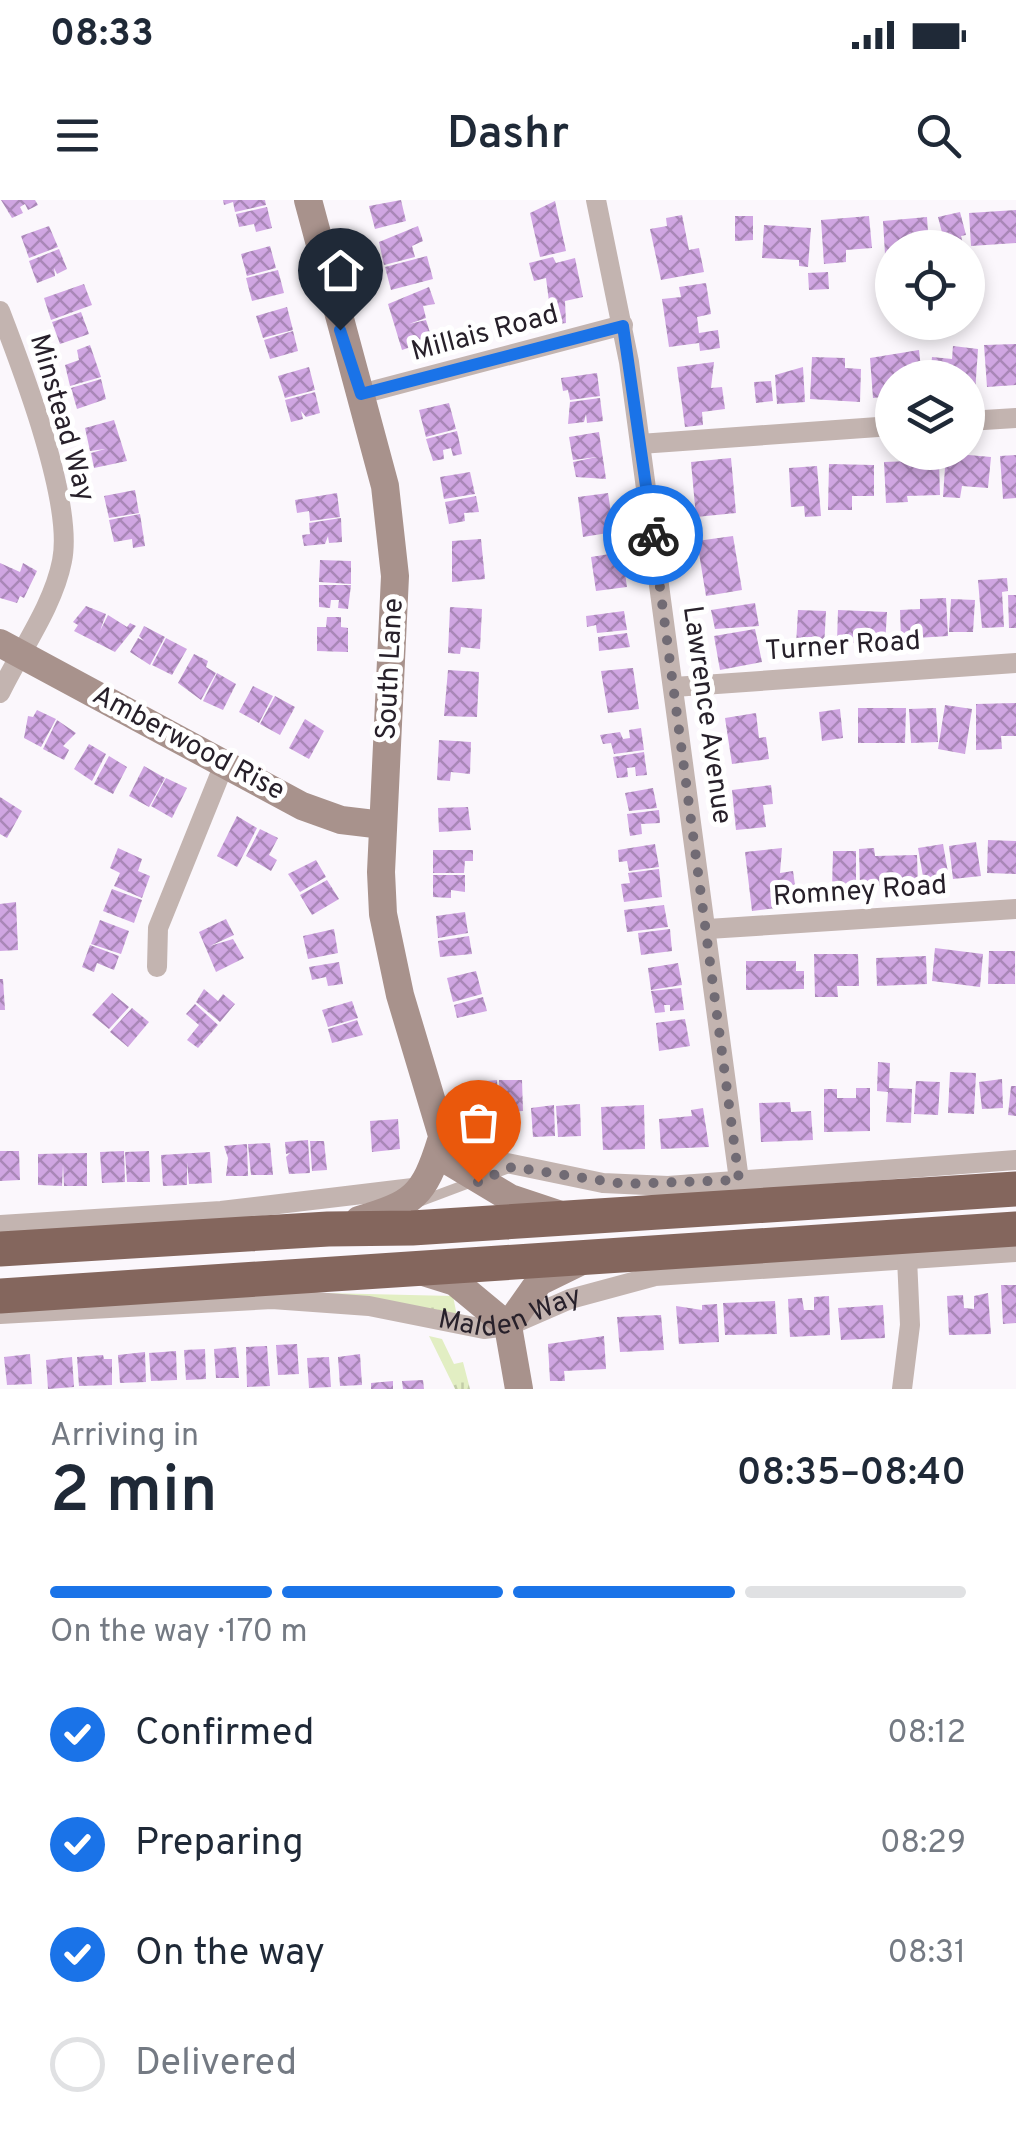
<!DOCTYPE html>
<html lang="en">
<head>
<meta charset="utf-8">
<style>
  body { margin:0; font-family:Overpass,sans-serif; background:#f2f2f3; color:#1f2937; height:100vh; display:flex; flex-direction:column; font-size:38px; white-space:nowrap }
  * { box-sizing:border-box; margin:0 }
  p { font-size:32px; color:#747a83 }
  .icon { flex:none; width:55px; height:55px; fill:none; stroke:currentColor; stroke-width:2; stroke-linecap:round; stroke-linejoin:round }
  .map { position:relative; height:1189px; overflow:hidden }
  .details { display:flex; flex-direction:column; background:#fff; flex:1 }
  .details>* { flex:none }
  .tools { position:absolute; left:875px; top:30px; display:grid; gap:20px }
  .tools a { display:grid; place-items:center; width:110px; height:110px; border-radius:50%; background:#fff; box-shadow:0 5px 15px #0003; font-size:50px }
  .pin { position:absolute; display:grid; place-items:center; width:85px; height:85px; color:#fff; margin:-102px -42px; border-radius:50% 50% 50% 0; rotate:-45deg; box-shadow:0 0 10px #0007 }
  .pin .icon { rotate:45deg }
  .courier { position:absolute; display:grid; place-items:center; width:100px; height:100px; margin:-50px; border:8px solid #1a73e8; border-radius:50%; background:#fff; color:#222; box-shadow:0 2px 12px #0007 }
  .headline em { font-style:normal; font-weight:600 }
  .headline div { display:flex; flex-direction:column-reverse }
  .headline { display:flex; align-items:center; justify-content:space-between; height:170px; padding:0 50px }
  h1 { font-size:65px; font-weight:600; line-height:75px }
  .bar { display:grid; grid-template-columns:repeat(4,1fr); gap:15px 10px; align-content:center; height:120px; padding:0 50px }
  .bar i { height:12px; border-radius:8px; background:#e0e1e3 }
  .bar .current { background:#1a73e8 }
  .bar p { grid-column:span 4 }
  ol { padding:0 50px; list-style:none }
  li { display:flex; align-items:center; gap:30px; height:110px }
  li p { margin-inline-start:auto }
  li .icon { padding:10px; border-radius:50%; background:#1a73e8; color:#fff; stroke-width:4 }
  li:last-child { color:#747a83 }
  li i { width:55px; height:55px; border:5px solid #e0e1e3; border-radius:50% }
  .status { display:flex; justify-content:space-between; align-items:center; height:70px; padding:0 50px; background:#fff; direction:ltr }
  .status svg { height:28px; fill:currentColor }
  header { display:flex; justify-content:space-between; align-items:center; height:130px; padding:0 50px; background:#fff; font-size:45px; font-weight:600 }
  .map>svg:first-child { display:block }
</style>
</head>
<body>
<div class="status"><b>08:33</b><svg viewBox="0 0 49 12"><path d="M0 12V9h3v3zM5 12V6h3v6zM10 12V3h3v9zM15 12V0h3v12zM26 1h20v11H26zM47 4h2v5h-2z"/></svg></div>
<header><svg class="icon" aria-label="menu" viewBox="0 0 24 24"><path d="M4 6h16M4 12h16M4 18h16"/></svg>Dashr<svg class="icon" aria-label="search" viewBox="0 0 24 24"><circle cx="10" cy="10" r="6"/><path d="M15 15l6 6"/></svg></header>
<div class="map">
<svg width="1016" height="1189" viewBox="0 0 1016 1189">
  <defs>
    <pattern id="grass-tufts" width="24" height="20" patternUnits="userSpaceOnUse" patternTransform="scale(2.5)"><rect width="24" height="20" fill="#e2eec3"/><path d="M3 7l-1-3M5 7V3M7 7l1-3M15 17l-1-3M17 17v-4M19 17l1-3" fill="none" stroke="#c2cca8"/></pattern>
    <pattern id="building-cross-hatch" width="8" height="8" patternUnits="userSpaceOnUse" patternTransform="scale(2.5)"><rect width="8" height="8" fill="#d0a6e2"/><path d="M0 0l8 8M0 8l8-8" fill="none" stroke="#a987b7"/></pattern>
  </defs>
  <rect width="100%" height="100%" fill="#fbf7fc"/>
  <path fill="url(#grass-tufts)" d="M324,1093L453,1096L457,1116L326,1094Z
    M429,1136L442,1139L454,1164L463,1162L470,1189H455Z"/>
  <path fill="url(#building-cross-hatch)" d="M1,0H35L38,5L28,10L25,4L20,7L23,13L12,18Z
    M223,0H265L266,5L235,12L233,2L224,5Z
    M401,0L406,21L375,29L369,6Z
    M555,1L566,51L540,57L530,13Z
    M267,7L272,28L256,32L254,24L239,27L236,14Z
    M1016,10V43L971,46L969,13Z
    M960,12L966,35L961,36L963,44L946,48L938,17Z
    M682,15L689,50L699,48L704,72L661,80L650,29L667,26L666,18Z
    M735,16H753V40L735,41Z
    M869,16L872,48L846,50V62L824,64L821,20Z
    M927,17L929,48H892V53L885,54L883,21Z
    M764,25L811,28L808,67L799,66V60L762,58Z
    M49,26L58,47L29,58L21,36Z
    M418,26L423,41L412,46L415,57L384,65L379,42Z
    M270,46L276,68L247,76L241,54Z
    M59,49L67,69L57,74L54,68L55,76L37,83L29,61Z
    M427,56L433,79L391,90L385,67Z
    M553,57L556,63L575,58L583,97L565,101L566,123L552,125L546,78L534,81L529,63Z
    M278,70L284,93L252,101L246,78Z
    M828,72L829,89L809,90L808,73Z
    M706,83L711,114L697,117L699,133L718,130L720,148L700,151L699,143L669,147L662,99L681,97L679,87Z
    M84,84L92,105L51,120L44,98Z
    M429,87L435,104L423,106L426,118L409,124L426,120L433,142L426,143L428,150L413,153L411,147L402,150L388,104Z
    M287,107L293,130L263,138L256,116Z
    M81,112L89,134L60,144L52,122Z
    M293,131L298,151L270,159L264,140Z
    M1016,144V185L987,187L984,145Z
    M90,145L101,177L70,186L65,165L79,160L77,150Z
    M953,146L978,149L975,193H968V178H930L932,157L952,159Z
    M919,150L922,178H892V196L873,198L870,158Z
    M812,157L845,158V168L861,169L860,202L810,199Z
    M714,162L711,188L722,187L725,209L702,212L703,225L685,227L677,167Z
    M309,167L315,190L285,198L278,176Z
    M803,167L805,202L777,204L775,175Z
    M597,173L600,196L570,200L568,190L563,191L561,178Z
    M101,179L106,199L77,209L71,188Z
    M771,181L773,201L756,203L754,182Z
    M315,192L320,213L306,217L301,211L303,219L291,222L285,200Z
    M600,198L603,221L587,223L586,214L584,222L568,224L570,202Z
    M449,203L456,229L426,237L419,210Z
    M114,220L127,261L94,268L91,253L105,249L90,251L85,228Z
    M457,231L462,254L453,256L451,248L443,250L444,259L433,261L426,239Z
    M599,232L606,279L576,277L573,262L597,257L573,260L569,237Z
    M946,253L991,257L988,288L962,286L960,298L943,297Z
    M1016,255V298L1003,299L1000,256Z
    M731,258L736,313L696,317L691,262Z
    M939,260L940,295L907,296L908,302L886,303L884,262Z
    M829,264L874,265V296H852V310H828Z
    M817,266L821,316L805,317L804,306L791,307L789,268Z
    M470,272L475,294L444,299L440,277Z
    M135,290L139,313L109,318L104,296Z
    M337,293L340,317L310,321L309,311L297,313L295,300Z
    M608,293L614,332L583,337L578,297Z
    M476,296L479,312L464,313L465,321L449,324L445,302Z
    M140,314L145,346L133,348L132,339L114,342L109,320Z
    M341,318L342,342L329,343L328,336L325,344L304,346L302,335L310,334L309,323Z
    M733,336L742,390L706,396L697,341Z
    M481,339L485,379L452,382V341Z
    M622,352L627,387L596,391L591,357Z
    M320,360L351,361V384L319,382Z
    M0,363L20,372L23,363L37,371L24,398L20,396L17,403L0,398Z
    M1007,378L1008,391L1002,392L1004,427L982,428L978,380Z
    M319,385H351L348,409L338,408L339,400H331L330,408L319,407Z
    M1008,395H1016V428H1009Z
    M946,398L948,436L901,439L900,410L920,409V399Z
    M951,399L975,400L973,432H949Z
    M755,403L759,426L715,429L711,410Z
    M86,406L106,414L100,431L108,415L127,427L130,423L136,426L115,452L74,431L78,425L73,422Z
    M450,407L482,409L480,449L461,447L460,454L448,453Z
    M798,410L826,411L824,447L796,445Z
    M838,410L887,412L885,445L837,442Z
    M624,411L627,430L597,433L596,425L587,427L586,416Z
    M327,417H341V427L348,428V452L317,451V427H326Z
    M144,426L165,437L150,465L130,452L138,438L144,441L139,436Z
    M755,429L762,462L720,470L714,436Z
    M627,433L630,447L599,451L598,437Z
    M166,438L187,449L172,475L152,465Z
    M194,454L208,461L206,467L216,473L201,500L178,483Z
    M633,468L639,509L608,513L601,471Z
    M448,470L479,472L477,517L444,516Z
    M217,473L236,484L223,510L203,501Z
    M253,486L273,496L259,523L239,512Z
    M275,496L295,507L280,535L260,524Z
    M1016,503V536H1001L1002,549L976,550V504Z
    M945,505L972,509L965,554L938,549Z
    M858,508H906L905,543H858Z
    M936,508L938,542L911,543L909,509Z
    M840,509L843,538L822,541L819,512Z
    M37,510L56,519L41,547L24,538L28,516L33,517Z
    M756,513L759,538L766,537L769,559L732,564L725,518Z
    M305,519L324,531L309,559L289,548Z
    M57,520L76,533L63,546L69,550L64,560L43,549Z
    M641,528L644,550L614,554L611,543L603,544L600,535L620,532L623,539L630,538L629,530Z
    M439,540L471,542L470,574L451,572L450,581L437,580Z
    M89,544L106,554L92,581L74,569Z
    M644,552L647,575L636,576L635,567L627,568L628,577L617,578L613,557Z
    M109,556L127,567L113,594L94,584Z
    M144,566L165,578L149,607L129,596Z
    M166,578L187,588L172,618L151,606Z
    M771,585L773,604L763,605L766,627L736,630L732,590Z
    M653,588L657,608L629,611L625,593Z
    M0,597L22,611L7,638L0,634Z
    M468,607L471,630L439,632L438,608Z
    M659,610L660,623L641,624L642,634L630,636L627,614Z
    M237,616L257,628L237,667L217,656Z
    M260,629L278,638L269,655L277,660L271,671L246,656Z
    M988,640L1016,641V674L987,673Z
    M976,642L981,676L953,679L949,646Z
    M655,644L659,667L629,671L627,661L619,662L618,650Z
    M943,644L949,678L924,682L918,648Z
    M118,648L142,659L138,671L150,676L142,698L114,686L120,673L110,668Z
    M782,648L780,673L793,671L796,692L782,694L784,707L752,711L745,652Z
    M874,648L875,656L917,655L918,684L860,686L859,649Z
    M433,650H473V661H465L464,673H433Z
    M833,651H856V689H832Z
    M316,660L326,677L300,692L288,674Z
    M659,669L662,697L624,702L621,684L630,683L628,673Z
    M433,675H465V692L451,690V698L433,697Z
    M327,680L339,699L312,715L300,695Z
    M112,689L142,700L134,723L103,711Z
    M16,702L18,750L0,751V704Z
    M664,705L668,727L627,732L624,710Z
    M465,712L468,733L438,738L436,716Z
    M226,719L234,735L210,746L233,739L244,758L216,772L199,732Z
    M100,720L129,731L121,754L91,744Z
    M334,729L338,753L308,759L303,736Z
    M670,729L672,751L641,755L638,733Z
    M469,736L472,754L440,757L438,741Z
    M90,745L119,756L114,770L97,763L94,772L82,767Z
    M935,748L983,754L980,787L932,781Z
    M989,751H1015V784H988Z
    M814,754H858L859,786H837L838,797H815Z
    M926,756L927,784L877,786L876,758Z
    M746,761H796V771H804V789L746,790Z
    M339,762L343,784L328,786L326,777L312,780L309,767Z
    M678,763L682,785L651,790L648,768Z
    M476,771L482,794L453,802L447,778Z
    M0,779H3L5,810H0Z
    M681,788L684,810L670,811V805H664L665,812L655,813L651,791Z
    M204,789L218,801L223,794L235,804L220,822L196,802Z
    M112,793L129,807L109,829L92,815Z
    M483,797L487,811L457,818L454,805Z
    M352,801L358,818L328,827L322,810Z
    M195,804L218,825L198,848L187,840L199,825L186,814Z
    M132,808L149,822L128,847L110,832Z
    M685,819L690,846L659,851L656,823Z
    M357,820L363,835L332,843L328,829Z
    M878,862L890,863L889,888L912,889L911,923L886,922L888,892L877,891Z
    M950,872L976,873L974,914L948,913Z
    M1002,879L1003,908L982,909L979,882Z
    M497,880L498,913L475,912V882Z
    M499,880H522L523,911L500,912Z
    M916,881L940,882L938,915L914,914Z
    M1011,886H1016V916L1008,915Z
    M856,888H870V931L824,932V889H837V898H856Z
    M790,902L791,912L811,911L813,940L761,942L759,903Z
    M580,904L581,936L558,937L556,906Z
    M554,905L555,936L533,937L531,908Z
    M644,905L645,949L603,950L601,907Z
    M703,908L709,947L661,949L659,919L692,916L691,910Z
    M398,919L400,949L372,952L370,921Z
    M308,940L310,973L289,974L286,957L290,953L286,954L285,942Z
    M310,941H324L327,970L312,971Z
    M270,943L273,975H251L248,944Z
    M247,944L248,976H226L228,958L224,946Z
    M0,951H19L20,980L0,981Z
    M124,951L125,982L102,983L100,952Z
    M149,951L150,982H127L125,952Z
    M210,952L212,983L189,984L187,962V985L163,986L161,955Z
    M87,953V986H64L63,964L62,986L38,985V954Z
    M1001,1085H1016V1123L1003,1124Z
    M988,1093L991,1134L949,1135L947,1096L963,1095L964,1108L974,1109V1096Z
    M829,1096L830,1135L790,1137L788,1099L802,1098L804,1110H814V1097Z
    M775,1101L777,1134L725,1135L723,1103Z
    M717,1104L719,1142L679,1144L676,1106L702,1110V1105Z
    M883,1105L885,1138L841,1140L838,1108Z
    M661,1115L664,1150L620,1152L617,1117Z
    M604,1136L606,1169L564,1171L565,1181H550L548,1144Z
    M297,1144L299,1174L278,1175L276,1145Z
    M267,1146L270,1186L247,1187L246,1147Z
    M236,1147L239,1178H216L214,1149Z
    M205,1149L206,1179L186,1180L184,1150Z
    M176,1151L177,1180L151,1181L149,1153Z
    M145,1152L146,1182L120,1183L118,1155Z
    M30,1154L32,1184L7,1185L4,1157Z
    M360,1154L362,1185L340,1186L338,1157Z
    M103,1155L104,1159H112V1185L79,1186L77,1157Z
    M72,1157L74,1187L48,1189L46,1160Z
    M329,1157L331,1187L309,1188L307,1158Z
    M423,1180L424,1189H403L402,1181Z
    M393,1181V1189H371V1183Z"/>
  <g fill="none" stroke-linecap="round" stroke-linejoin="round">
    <path stroke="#c3b4b0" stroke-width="10" d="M416,1003L512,967"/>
    <g stroke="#c3b4b0" stroke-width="20">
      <path d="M596,0L629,162L739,980"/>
      <path d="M0,111C22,168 74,303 62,361C53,407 20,451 0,493"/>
      <path d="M361,194L623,125"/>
      <path d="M968,221L1016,218"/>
      <path d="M640,244L892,226"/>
      <path d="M674,487L1016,463"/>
      <path d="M708,729L1016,709"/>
      <path d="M157,767L158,728L225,562"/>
      <path d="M478,957L603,983L668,986L1016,960"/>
      <path d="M0,1025L221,1011L421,987"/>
      <path id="s1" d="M0,1114L272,1099L369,1106L484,1129L508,1126L570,1099L655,1076L1016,1052"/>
      <path d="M902,1189L910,1125L907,1058"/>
    </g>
    <path stroke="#a8928c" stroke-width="28" d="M308,0L385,286L395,376L381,672L383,714L400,795L450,962L510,998L561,1015
      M0,443L302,606L341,620L383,625
      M359,1020C413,1004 424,996 441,941
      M423,1072L455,1082L508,1126
      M508,1126L539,1082L588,1058
      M508,1126L519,1189"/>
    <path stroke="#84665d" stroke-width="35" d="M0,1049L328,1029L412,1028L1016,989
      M0,1096L1016,1029"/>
  </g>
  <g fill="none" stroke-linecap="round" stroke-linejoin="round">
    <path stroke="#716b74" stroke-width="10" stroke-dasharray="0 18" d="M478,982L512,967L624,984L739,980L653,335"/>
    <path stroke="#1a73e8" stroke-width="12" d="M340,130L361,194L623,126L653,335"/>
  </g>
  <g text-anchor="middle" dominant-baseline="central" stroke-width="10" stroke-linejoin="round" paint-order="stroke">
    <g font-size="28" fill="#27202a" stroke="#fff">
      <text transform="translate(485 134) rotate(-15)">Millais Road</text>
      <text transform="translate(61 218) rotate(74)">Minstead Way</text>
      <text transform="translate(843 447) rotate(-4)">Turner Road</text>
      <text transform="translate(391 469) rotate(-87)">South Lane</text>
      <text transform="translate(706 515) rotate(82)">Lawrence Avenue</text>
      <text transform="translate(188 544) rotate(28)">Amberwood Rise</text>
      <text transform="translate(860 692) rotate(-4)">Romney Road</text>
      <text stroke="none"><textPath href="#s1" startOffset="515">Malden Way</textPath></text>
    </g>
  </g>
</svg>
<div class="tools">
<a><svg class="icon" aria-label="locate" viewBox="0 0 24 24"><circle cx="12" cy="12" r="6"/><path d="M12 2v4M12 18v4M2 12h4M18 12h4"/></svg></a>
<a><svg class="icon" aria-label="layers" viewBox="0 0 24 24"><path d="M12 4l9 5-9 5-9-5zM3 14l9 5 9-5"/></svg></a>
</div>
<div class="pin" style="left:478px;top:982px;background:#ea580c"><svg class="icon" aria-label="bag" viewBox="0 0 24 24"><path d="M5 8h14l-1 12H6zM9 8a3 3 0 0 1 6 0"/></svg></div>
<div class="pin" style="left:340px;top:130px;background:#1f2937"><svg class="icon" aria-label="home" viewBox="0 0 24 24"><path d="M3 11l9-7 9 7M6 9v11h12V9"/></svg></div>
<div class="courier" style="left:653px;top:335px"><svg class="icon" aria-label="bike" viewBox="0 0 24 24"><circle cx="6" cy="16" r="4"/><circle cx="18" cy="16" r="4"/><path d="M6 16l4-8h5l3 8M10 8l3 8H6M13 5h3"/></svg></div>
</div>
<section class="details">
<div class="headline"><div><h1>2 min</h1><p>Arriving in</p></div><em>08:35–08:40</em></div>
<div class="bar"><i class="current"></i><i class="current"></i><i class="current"></i><i></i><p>On the way · 170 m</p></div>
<ol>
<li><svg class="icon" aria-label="check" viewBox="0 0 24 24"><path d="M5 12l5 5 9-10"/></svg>Confirmed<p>08:12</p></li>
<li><svg class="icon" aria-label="check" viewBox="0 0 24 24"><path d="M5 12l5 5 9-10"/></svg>Preparing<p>08:29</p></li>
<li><svg class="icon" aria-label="check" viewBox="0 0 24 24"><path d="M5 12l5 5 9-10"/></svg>On the way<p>08:31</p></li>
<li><i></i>Delivered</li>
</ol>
</section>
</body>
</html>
